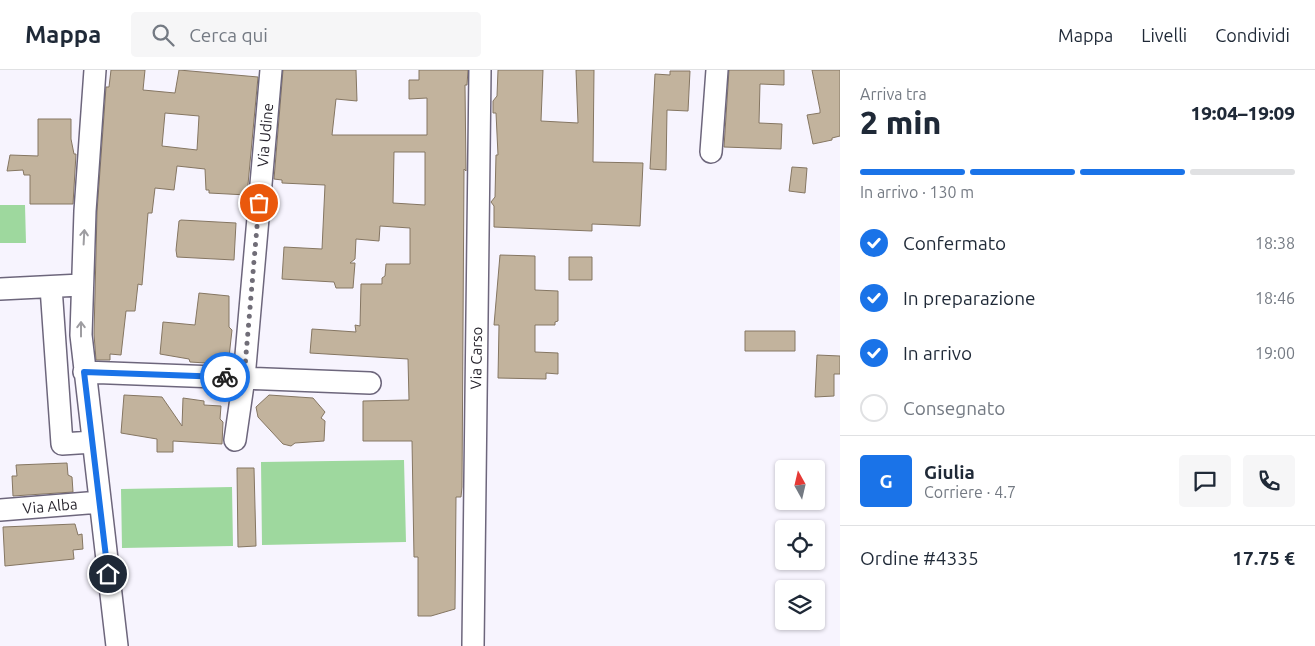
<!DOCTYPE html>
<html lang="it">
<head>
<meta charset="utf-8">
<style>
  body { margin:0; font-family:Ubuntu,sans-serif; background:#f6f6f7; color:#1f2937; height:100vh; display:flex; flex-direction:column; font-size:19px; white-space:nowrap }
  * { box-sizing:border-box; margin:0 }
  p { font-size:16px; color:#747a83 }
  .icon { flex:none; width:28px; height:28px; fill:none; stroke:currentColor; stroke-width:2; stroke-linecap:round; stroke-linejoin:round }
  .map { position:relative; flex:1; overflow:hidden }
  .sheet { display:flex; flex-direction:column; background:#fff; width:475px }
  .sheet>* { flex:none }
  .needle { width:32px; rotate:352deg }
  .fabs { position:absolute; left:775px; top:390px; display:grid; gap:10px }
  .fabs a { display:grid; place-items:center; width:50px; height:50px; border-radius:5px; background:#fff; box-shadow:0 1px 4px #0004; font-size:25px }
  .pin { position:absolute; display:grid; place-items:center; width:42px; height:42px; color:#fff; margin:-21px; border:2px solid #fff; border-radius:50%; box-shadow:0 1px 5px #0007 }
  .courier { position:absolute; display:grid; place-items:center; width:50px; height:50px; margin:-25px; border:4px solid #1a73e8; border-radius:50%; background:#fff; color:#222; box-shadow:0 1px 6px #0007 }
  .summary em { font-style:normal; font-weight:800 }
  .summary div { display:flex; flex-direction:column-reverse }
  .summary { display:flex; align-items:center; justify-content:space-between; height:85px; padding:0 20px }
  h1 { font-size:32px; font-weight:800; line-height:38px }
  .bar { display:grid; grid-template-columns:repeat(4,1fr); gap:8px 5px; align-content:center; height:60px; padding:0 20px }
  .bar i { height:6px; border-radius:4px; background:#e0e1e3 }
  .bar .on { background:#1a73e8 }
  .bar p { grid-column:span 4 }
  .line { display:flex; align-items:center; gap:12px; padding:0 20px; border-top:1px solid #e0e1e3 }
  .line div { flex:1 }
  .round { display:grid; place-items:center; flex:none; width:52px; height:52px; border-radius:5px; background:#f6f6f7 }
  ol { padding:0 20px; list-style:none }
  li { display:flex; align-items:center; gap:15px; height:55px }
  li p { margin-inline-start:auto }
  li .icon { padding:5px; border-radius:50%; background:#1a73e8; color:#fff; stroke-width:4 }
  li:last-child { color:#747a83 }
  li i { width:28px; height:28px; border:2px solid #e0e1e3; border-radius:50% }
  header { display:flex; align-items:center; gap:30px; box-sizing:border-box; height:70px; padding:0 25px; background:#fff; border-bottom:1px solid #e0e1e3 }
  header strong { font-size:24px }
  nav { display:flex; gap:28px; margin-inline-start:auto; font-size:18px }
  .search { width:350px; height:45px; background:#f6f6f7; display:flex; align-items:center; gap:12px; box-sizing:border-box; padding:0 18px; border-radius:5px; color:#747a83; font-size:19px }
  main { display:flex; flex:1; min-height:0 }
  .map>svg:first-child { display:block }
</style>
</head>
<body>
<header>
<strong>Mappa</strong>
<div class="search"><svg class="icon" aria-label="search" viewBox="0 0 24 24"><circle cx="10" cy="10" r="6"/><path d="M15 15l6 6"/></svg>Cerca qui</div>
<nav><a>Mappa</a><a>Livelli</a><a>Condividi</a></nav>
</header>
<main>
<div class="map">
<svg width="840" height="576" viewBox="0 0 840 576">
  <rect width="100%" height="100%" fill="#f7f4fe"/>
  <path fill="#9ed89e" d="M0,135H25L26,173H0Z
    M404,390L406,472L262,475L261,392Z
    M232,417L233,476L122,478L121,419Z"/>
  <path fill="#c2b39d" stroke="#857662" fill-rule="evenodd" d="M111,0H145L143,20L175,23L179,0L258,7L247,125L209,123V120H206L205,99L177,96L174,120L155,118L152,143H148L142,215L138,214L135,241H126L121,285L110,284V290H96L94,264L97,142L106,17H109ZM165,43L199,46L197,80L162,76Z
    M283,0H356L357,31L336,29L332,65H427V28L409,29V10H419V0H468L467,15H465L466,101L464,99L462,417L461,427H456L455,539L431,546H418V487H414L412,371H363V331L409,330L408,289L310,283L312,259L356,262L355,255L360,256L361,214H382V208L385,206L386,194H410V158L380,156L379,171L356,169L355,189L350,193H355L353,218H336L334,212L282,209L284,177L322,179L325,115L282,113V110L274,109ZM394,82H425V135L393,133Z
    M498,0H543L541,51L578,53L576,0H594L593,92L643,93L640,156L592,154V161L494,157V136L491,132L495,127L496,85H498L496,43H493V31L497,26Z
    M729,0H784V15L760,14L759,53L782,54L781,79L724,77Z
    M812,0H840V66L832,68V70L813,74L807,45L820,43V40Z
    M670,1H690L688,41L667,40L666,100L650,99L655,4L670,5Z
    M38,49H71V69L74,84H76L73,134H30V105H24L23,100L7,101L10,85L38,86Z
    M792,97L807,98L805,123L789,121Z
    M181,150L236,153L234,190L177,187L176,180L179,151Z
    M500,185L535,186V220L558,221V251L555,252V255H535V282L558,283V304L546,303V309L498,308L499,255H494Z
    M569,187H592V210H569Z
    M199,223L229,226V257L232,260L229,287L222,294L190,292L189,289L160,284L163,252L195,255Z
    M745,261H795V281H745Z
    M817,285L840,286V304H834V326L815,327Z
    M124,325L162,327L182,356L183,328L204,331V335L221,336L220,349L223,352L222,374L173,371V382H157V369L121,363Z
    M269,325L313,328L325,342L321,348L325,351L324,371L295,373L291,376L283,374L258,347L256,337Z
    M67,393L68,405L72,407L73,422L13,426L12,406H17L16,395Z
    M237,398H254L256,476L238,477Z
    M75,454L78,465L82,464L83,479L73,480L74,489L5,496L3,457Z"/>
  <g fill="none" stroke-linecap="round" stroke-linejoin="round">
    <g stroke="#6d667c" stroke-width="24">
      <path id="minor" d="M95,0L85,141L81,265L117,576
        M711,82L717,0
        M51,217L62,374L93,372
        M0,219L81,215
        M84,302L370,313
        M235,370L244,308L271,0
        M0,440L100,432
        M473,576L480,0"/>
    </g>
    <use href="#minor" stroke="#fff" stroke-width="21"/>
  </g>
  <defs><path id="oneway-shaft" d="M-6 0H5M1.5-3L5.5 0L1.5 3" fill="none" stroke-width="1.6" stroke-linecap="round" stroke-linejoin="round" transform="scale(1.25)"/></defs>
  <g stroke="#9e9da1">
    <use href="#oneway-shaft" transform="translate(84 167) rotate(-87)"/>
    <use href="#oneway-shaft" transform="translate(81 259) rotate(-90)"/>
  </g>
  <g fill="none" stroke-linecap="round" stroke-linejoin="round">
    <path stroke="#706d77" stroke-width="5" stroke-dasharray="0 9" d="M225,307L244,308L259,133"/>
    <path stroke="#1a73e8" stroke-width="6" d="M108,504L84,302L225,307"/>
  </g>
  <g text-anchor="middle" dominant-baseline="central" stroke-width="4.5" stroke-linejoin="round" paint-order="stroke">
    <g font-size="15" fill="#28252e" stroke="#fff">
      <text transform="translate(265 65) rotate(-85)">Via Udine</text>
      <text transform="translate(476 288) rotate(-89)">Via Carso</text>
      <text transform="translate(50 436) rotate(-5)">Via Alba</text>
    </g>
  </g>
</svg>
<div class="fabs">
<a><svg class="needle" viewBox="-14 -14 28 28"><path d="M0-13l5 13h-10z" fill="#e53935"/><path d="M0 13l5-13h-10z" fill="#747a83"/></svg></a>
<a><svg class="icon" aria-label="locate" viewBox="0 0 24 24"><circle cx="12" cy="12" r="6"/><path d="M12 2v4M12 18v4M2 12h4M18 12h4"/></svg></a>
<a><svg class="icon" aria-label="layers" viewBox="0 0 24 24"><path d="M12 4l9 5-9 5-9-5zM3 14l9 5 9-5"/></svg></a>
</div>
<div class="pin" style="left:259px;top:133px;background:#ea580c"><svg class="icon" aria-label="bag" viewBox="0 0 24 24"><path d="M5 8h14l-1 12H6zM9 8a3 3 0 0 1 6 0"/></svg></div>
<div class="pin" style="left:108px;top:504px;background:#1f2937"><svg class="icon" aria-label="home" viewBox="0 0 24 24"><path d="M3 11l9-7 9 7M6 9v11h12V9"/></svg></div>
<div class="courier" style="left:225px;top:307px"><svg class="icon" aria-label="bike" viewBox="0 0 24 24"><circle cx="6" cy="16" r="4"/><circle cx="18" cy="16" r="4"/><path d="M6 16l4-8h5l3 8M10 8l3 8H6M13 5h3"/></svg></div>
</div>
<section class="sheet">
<div class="summary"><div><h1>2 min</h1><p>Arriva tra</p></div><em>19:04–19:09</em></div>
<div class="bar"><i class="on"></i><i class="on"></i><i class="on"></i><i></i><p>In arrivo · 130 m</p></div>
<ol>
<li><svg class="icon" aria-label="check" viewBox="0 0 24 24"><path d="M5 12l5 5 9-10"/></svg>Confermato<p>18:38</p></li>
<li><svg class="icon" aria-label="check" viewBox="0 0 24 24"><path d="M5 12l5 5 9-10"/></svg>In preparazione<p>18:46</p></li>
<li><svg class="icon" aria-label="check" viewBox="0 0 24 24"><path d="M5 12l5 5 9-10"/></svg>In arrivo<p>19:00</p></li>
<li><i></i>Consegnato</li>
</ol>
<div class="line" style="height:90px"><b class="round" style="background:#1a73e8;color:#fff">G</b><div><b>Giulia</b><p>Corriere · 4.7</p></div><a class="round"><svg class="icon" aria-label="chat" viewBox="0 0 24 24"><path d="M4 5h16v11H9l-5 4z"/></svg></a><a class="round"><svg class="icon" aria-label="phone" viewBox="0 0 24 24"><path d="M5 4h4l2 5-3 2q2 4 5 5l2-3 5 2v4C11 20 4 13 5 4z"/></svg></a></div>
<div class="line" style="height:65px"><div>Ordine #4335</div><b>17.75 €</b></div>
</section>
</main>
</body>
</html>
